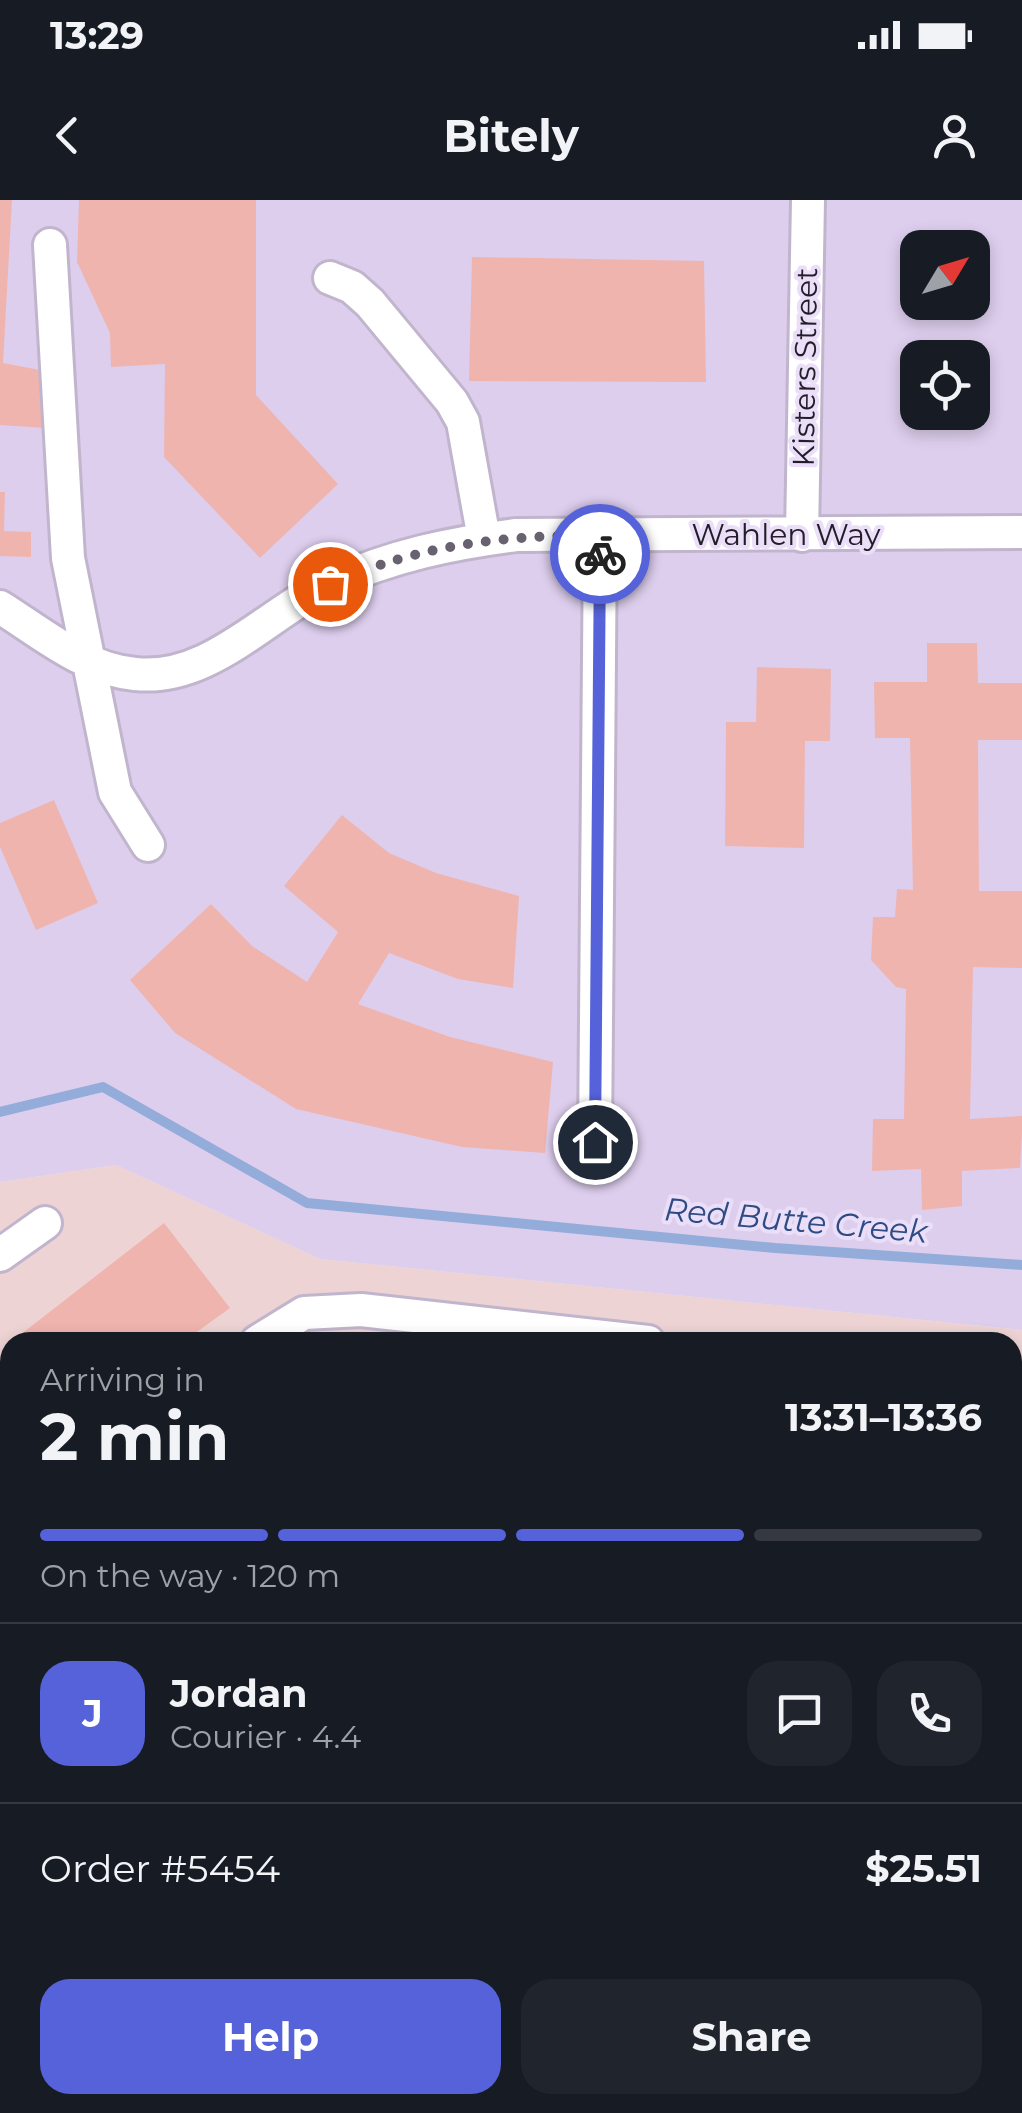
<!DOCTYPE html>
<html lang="en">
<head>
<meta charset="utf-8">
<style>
  body { margin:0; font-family:Montserrat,sans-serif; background:#20242c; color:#f1f3f6; height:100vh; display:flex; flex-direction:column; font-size:38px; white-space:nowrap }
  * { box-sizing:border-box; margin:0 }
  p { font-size:32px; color:#9ea1a6 }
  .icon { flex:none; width:55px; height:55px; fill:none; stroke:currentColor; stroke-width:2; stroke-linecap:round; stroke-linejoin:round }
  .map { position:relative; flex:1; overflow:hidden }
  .drawer { position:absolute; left:0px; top:1132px; width:1022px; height:782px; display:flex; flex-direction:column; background:#171b24; border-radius:30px 30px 0 0; box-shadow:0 5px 15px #0003 }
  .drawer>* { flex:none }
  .needle { width:65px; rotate:52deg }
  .tools { position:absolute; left:900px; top:30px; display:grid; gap:20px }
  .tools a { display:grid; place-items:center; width:90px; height:90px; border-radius:20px; background:#171b24; box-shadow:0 5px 15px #0003; font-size:50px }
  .pin { position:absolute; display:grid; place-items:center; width:85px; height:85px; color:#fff; margin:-42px; border:5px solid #fff; border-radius:50%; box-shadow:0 2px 10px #0007 }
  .courier { position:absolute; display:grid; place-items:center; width:100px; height:100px; margin:-50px; border:8px solid #5562d9; border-radius:50%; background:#fff; color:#222; box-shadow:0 2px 12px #0007 }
  .head em { font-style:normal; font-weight:700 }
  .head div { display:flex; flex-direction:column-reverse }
  .head { display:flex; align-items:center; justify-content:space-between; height:170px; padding:0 40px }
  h1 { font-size:65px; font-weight:700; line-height:75px }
  .bar { display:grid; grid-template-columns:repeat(4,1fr); gap:15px 10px; align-content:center; height:120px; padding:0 40px }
  .bar i { height:12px; border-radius:8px; background:#363941 }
  .bar .selected { background:#5562d9 }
  .bar p { grid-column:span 4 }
  .line { display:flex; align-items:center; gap:25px; padding:0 40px; border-top:2px solid #363941 }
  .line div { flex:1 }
  .round { display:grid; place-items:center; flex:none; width:105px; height:105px; border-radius:30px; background:#20242c }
  .primary-button { display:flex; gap:20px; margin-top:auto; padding:20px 40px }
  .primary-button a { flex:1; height:115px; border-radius:30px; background:#5562d9; color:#fff; font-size:40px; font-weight:700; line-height:115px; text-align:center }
  .primary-button a+a { background:#20242c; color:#f1f3f6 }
  .status { display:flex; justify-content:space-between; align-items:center; height:70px; padding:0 50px; background:#171b24; direction:ltr }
  .status svg { height:28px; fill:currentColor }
  header { display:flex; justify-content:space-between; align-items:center; height:130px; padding:0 40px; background:#171b24; font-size:45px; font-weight:700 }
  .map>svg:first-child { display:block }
</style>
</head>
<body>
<div class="status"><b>13:29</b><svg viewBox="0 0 49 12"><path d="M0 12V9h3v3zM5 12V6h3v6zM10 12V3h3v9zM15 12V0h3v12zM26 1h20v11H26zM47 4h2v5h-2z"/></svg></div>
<header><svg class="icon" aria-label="back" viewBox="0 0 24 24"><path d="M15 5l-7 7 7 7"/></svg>Bitely<svg class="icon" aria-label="person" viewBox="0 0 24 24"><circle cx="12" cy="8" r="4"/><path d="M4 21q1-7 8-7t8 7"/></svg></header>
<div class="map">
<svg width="1022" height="1913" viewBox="0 0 1022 1913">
  <rect width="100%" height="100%" fill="#eadef8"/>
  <path fill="#ddceed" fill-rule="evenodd" d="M0,0H1022V1130L320,1059L116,965L0,982ZM918,48H972V102H918ZM918,158H972V212H918Z"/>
  <path fill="#edd3d4" d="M116,965L320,1059L1022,1130V1913H0V1322L10,1315V1905H1012V1142H10V1289L0,1277V982Z"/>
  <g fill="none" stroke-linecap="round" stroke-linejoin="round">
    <path stroke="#94acd9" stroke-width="10" d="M0,912L103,887L307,1003L775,1048L1022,1065"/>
  </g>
  <path fill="#f0b4af" d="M0,0H12L3,163L45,171V228L0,225Z
    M79,0H256V195L338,284L260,358L164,257L165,164L111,167L110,133L77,62Z
    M472,57L704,61L706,182L469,181Z
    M0,292H5L4,331L31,332V357L0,356Z
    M927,443H977L978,483H1022V540H978L979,691H1022V768L973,767L970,919L1022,916V933L1020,968L962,971V1006L922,1010L921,969L872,971L873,919H904L906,789L896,787L871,760L873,717H895L897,689L913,690L910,538H875L874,482H927Z
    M757,467L831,469L830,541H805L804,648L725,646L726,522H756Z
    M54,600L98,703L36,730L0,647V623Z
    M342,615L389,653L436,673L519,696L513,788L458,779L389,753L358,804L450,837L553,862L545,953L462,947L296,909L175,833L130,780L211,704L252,746L307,782L338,732L284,686Z
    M164,1023L230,1108L183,1142H11Z
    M10,1852V1905H69L59,1913H0V1859Z
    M79,1905H159L155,1913H92Z
    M355,1905H440L430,1913H362Z"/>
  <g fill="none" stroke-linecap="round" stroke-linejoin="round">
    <g stroke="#c1b5cd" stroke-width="38">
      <path id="minor" d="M50,45L68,358L115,592L148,645
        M330,78L352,87L370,103L452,202L463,222L484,339
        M802,335L808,0
        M0,407C43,434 83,469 135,474C211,482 267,412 332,383C391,356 452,343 516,335L1022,332
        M595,942L600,335
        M0,1055L45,1023
        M257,1142L304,1113L361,1110L648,1142
        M0,1195L10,1208
        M1012,1282L1022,1395
        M0,1339L10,1331
        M0,1694L10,1707
        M0,1745L10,1737
        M505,1913L506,1905"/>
    </g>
    <use href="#minor" stroke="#fff" stroke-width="32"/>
  </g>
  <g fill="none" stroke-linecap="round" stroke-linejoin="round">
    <path stroke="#686170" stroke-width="10" stroke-dasharray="0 18" d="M330,384C423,344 500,336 600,335V354"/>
    <path stroke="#5562d9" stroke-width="12" d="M595,942L600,354"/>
  </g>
  <g text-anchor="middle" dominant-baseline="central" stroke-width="8" stroke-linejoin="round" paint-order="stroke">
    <g font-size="30" fill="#221d26" stroke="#eadef8">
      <text transform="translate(805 167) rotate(-89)">Kisters Street</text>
      <text x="786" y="334">Wahlen Way</text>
    </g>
    <g font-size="32" font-style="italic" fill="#2e4b84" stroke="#eadef8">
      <text transform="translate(796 1020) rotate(5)">Red Butte Creek</text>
    </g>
  </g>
</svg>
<div class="tools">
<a><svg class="needle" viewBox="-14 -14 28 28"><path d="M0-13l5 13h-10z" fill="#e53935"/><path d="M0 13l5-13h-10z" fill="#9ea1a6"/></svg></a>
<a><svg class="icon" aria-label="locate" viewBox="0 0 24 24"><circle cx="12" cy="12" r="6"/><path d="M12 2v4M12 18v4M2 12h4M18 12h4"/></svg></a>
</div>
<div class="pin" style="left:330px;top:384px;background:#ea580c"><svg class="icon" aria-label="bag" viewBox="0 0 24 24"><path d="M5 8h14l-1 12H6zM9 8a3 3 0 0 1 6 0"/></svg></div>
<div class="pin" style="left:595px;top:942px;background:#1f2937"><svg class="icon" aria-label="home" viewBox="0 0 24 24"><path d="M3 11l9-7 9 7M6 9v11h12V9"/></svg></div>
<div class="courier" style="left:600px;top:354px"><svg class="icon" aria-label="bike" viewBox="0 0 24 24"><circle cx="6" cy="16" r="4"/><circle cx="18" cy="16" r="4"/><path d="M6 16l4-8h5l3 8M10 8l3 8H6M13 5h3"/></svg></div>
<section class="drawer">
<div class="head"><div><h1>2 min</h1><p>Arriving in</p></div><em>13:31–13:36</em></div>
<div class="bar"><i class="selected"></i><i class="selected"></i><i class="selected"></i><i></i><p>On the way · 120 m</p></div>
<div class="line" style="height:180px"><b class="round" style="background:#5562d9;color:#fff">J</b><div><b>Jordan</b><p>Courier · 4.4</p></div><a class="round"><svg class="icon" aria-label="chat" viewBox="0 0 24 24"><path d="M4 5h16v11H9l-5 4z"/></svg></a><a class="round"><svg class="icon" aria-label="phone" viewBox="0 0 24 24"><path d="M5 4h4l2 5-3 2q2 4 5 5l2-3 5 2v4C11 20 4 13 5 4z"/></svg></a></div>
<div class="line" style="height:130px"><div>Order #5454</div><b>$25.51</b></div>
<div class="primary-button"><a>Help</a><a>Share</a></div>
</section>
</div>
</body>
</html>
